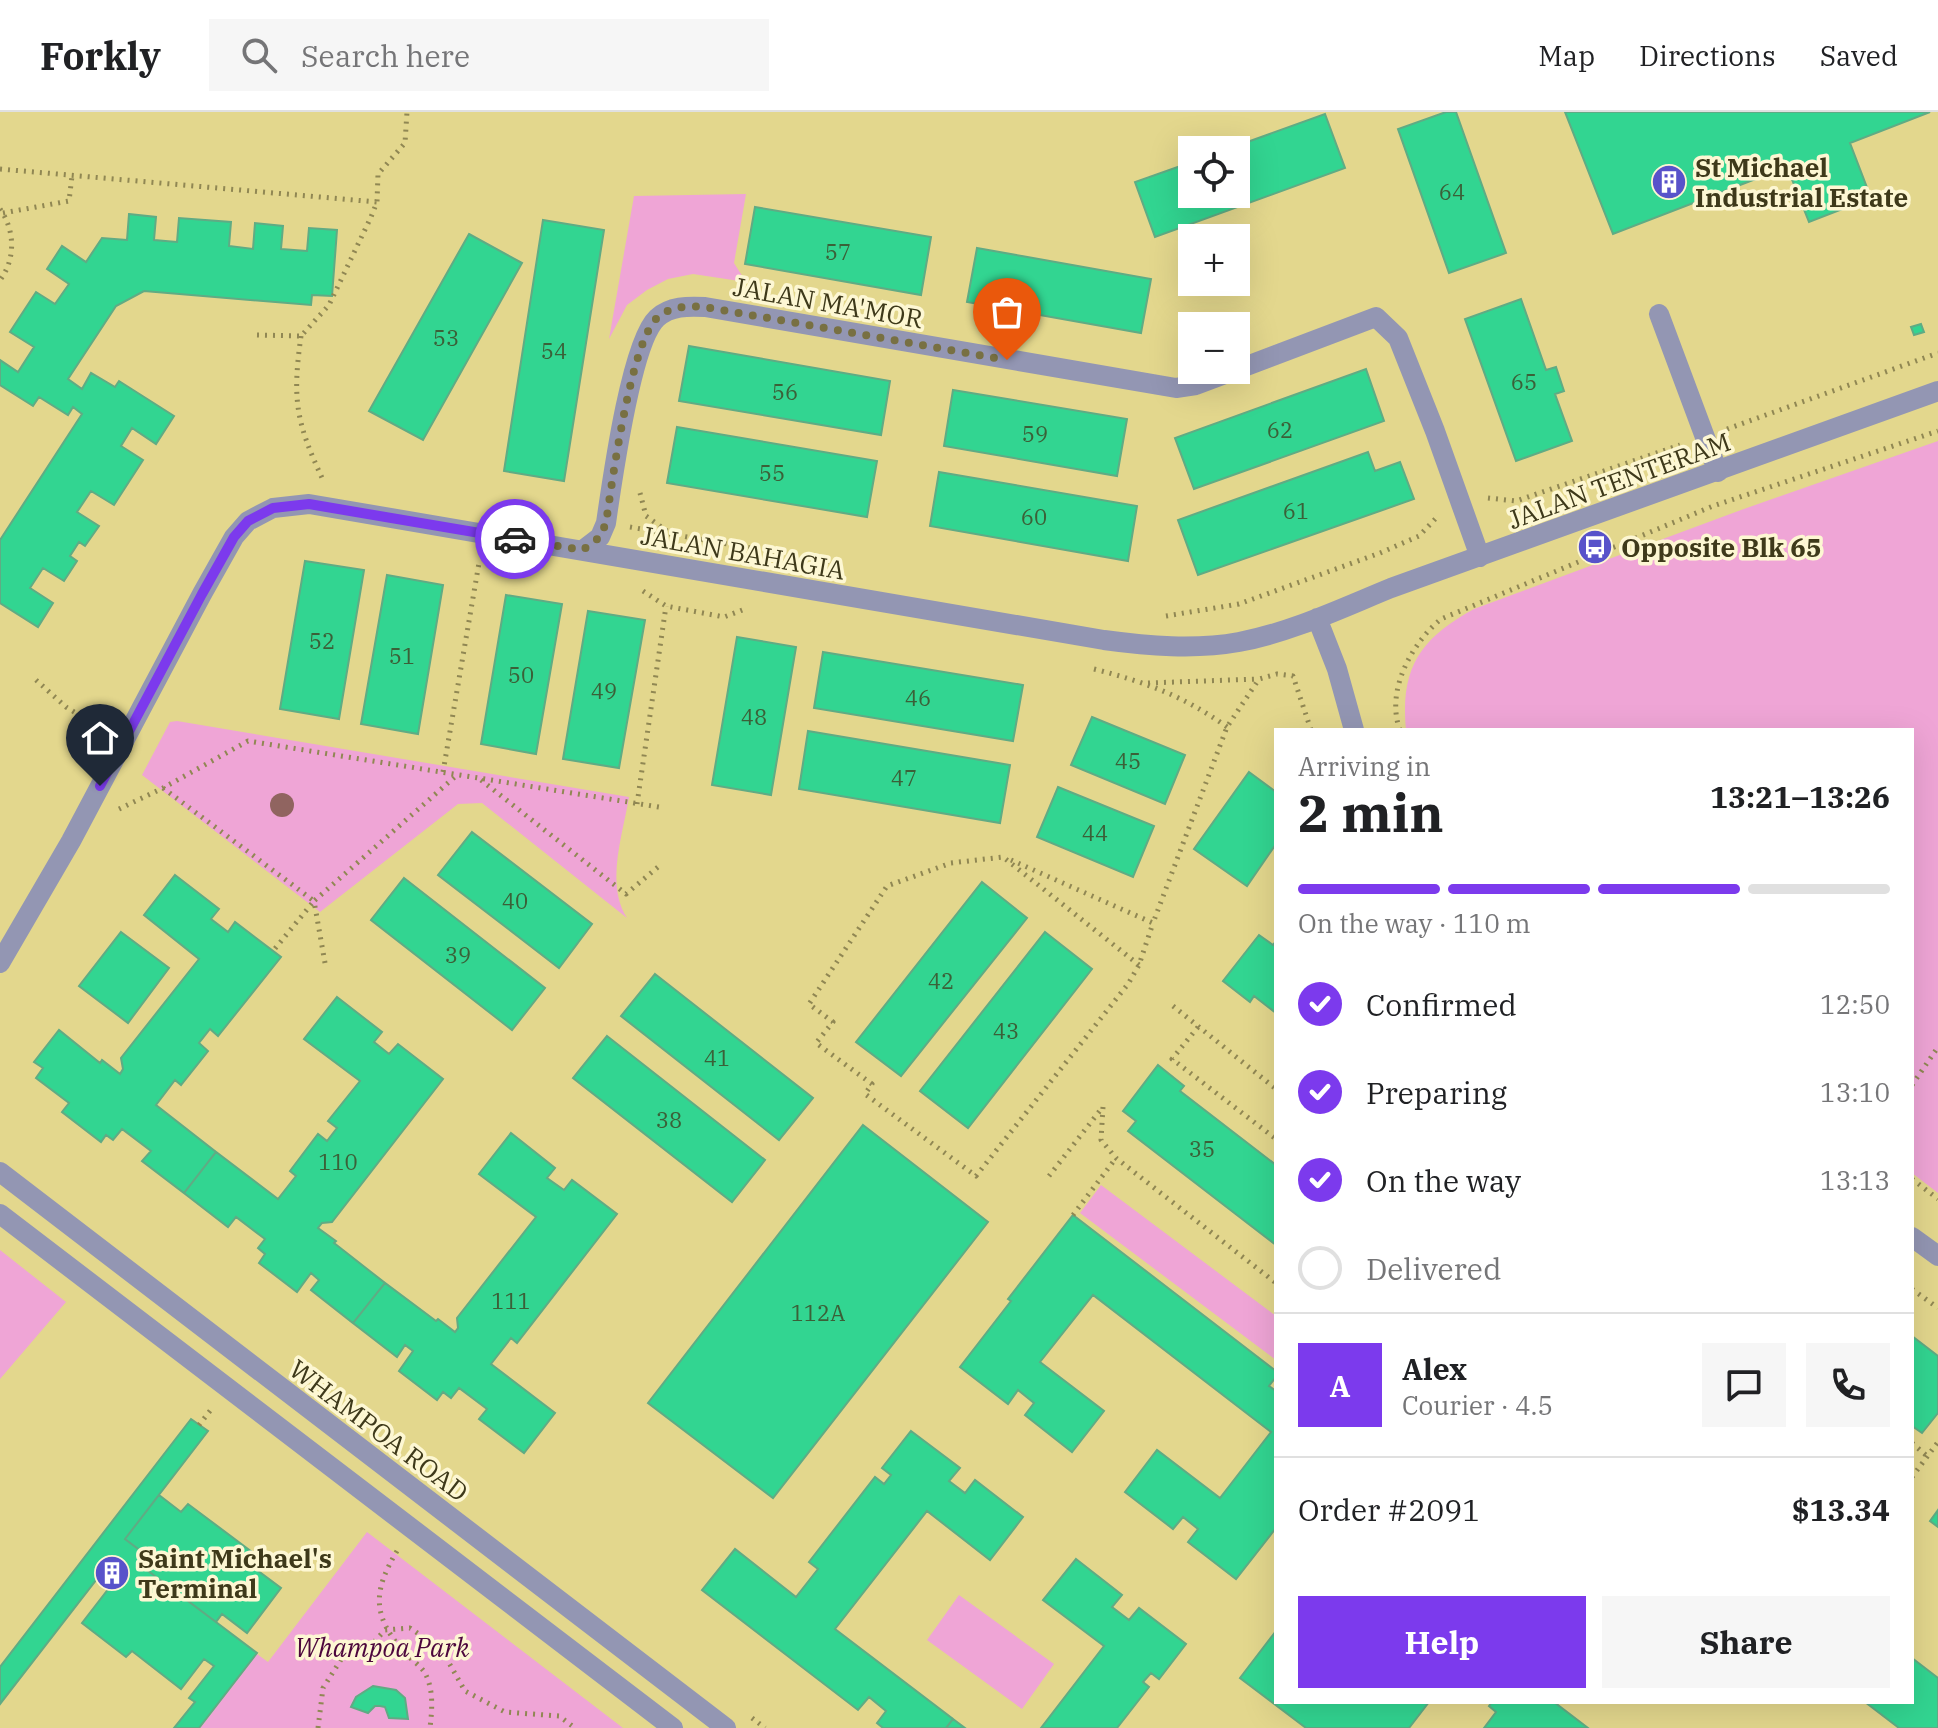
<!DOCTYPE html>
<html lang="en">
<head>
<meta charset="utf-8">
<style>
  body { margin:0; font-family:"IBM Plex Serif",serif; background:#f6f6f6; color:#202124; height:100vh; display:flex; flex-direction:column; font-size:30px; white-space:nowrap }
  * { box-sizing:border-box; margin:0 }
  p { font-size:26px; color:#757577 }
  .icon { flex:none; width:44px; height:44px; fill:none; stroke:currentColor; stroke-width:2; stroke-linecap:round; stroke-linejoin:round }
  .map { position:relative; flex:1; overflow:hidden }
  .details { position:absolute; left:1274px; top:616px; width:640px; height:976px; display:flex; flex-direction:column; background:#fff; border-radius:0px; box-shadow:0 8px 32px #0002 }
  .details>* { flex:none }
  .tools { position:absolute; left:1178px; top:24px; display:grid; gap:16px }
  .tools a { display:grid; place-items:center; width:72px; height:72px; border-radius:0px; background:#fff; box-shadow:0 8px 32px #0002; font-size:40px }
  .pin { position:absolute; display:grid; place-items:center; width:68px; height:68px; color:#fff; margin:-82px -34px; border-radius:50% 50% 50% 0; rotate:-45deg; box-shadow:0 0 8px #0007 }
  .pin .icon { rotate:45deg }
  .courier { position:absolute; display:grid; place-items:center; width:80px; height:80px; margin:-40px; border:6px solid #7c3aed; border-radius:50%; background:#fff; color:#222; box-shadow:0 2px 10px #0007 }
  .summary em { font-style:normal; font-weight:700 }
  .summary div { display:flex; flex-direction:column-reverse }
  .summary { display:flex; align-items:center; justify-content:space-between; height:136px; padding:0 24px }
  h1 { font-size:52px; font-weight:700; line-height:60px }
  .bar { display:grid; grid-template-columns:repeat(4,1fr); gap:12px 8px; align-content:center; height:96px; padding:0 24px }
  .bar i { height:10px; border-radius:6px; background:#e0e0e0 }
  .bar .current { background:#7c3aed }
  .bar p { grid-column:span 4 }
  .line { display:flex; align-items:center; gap:20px; padding:0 24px; border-top:2px solid #e0e0e0 }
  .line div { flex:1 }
  .round { display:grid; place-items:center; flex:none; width:84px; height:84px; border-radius:0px; background:#f6f6f6 }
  ol { padding:0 24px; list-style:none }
  li { display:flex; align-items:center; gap:24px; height:88px }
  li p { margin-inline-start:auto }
  li .icon { padding:8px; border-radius:50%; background:#7c3aed; color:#fff; stroke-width:4 }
  li:last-child { color:#757577 }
  li i { width:44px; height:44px; border:4px solid #e0e0e0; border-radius:50% }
  .cta { display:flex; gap:16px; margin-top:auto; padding:16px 24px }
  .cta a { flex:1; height:92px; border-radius:0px; background:#7c3aed; color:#fff; font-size:32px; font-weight:700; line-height:92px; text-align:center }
  .cta a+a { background:#f6f6f6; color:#202124 }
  header { display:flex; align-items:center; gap:48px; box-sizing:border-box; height:112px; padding:0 40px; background:#fff; border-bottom:2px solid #e0e0e0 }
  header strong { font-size:38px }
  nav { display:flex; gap:44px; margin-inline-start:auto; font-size:28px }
  .search { width:560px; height:72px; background:#f6f6f6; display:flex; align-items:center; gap:20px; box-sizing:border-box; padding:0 28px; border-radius:0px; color:#757577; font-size:30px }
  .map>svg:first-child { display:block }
</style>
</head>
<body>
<header>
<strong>Forkly</strong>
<div class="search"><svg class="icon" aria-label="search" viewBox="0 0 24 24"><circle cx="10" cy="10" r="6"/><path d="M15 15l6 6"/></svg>Search here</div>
<nav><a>Map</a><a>Directions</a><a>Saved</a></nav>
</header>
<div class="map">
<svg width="1938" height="1616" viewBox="0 0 1938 1616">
  <rect width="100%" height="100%" fill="#e3d78d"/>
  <path fill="#efa5d6" d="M746,82L734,151L746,170L693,162L668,167L647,178L627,193L609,227L634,84Z
    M1938,329V1081L1912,1061V618H1406C1400,555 1421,526 1474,497L1741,398Z
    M177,609L629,685C623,722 605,772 627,806L482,691L458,692L320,800L142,663L170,610Z
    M1101,1073L1276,1204V1248L1080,1101Z
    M0,1138L66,1190L0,1267Z
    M367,1420L623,1616H200L257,1542L268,1550Z
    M959,1483L1054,1552L1022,1597L927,1528Z"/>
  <path fill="#32d591" stroke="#60ab84" stroke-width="2" d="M1446,0H1456L1506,141L1449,161L1398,17Z
    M1565,0H1930L1850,31L1871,86L1809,110L1787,55L1613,122Z
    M1325,2L1345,56L1155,125L1135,70L1192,50V82H1236V38H1225Z
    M755,95L931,125L921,183L745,152Z
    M129,102L156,105L154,128L177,130L179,106L231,110L229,134L253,137L255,111L283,114L281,137L307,139L309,116L337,118L332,184L312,183L311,193L144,179L116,194L68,267L82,277L91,261L115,275L119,269L174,304L156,332L132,316L121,334L143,348L114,393L91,379L77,400L99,414L85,434L79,430L70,444L77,449L64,469L43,456L30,476L53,491L38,515L0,491V428L82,302L73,295L68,303L39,285L33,294L0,273V248L18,260L34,235L10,220L36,180L55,192L69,172L47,157L62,134L86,150L102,126L127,128Z
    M543,108L604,118L564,369L504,359Z
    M469,122L522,151L423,328L369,299Z
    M977,136L1151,167L1141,221L967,190Z
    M1521,187L1546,258L1556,255L1564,279L1555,282L1572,329L1516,349L1465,207Z
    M1921,212L1924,220L1914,223L1911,215Z
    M689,234L890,269L881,323L679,289Z
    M1366,257L1384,309L1194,377L1175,326Z
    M953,278L1127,307L1117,364L944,334Z
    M677,315L877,349L867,405L667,371Z
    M1368,340L1375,359L1400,350L1414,387L1198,463L1178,408Z
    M939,360L1137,394L1128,449L930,414Z
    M305,449L364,458L339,607L280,597Z
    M387,463L443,473L418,622L361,612Z
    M506,483L562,492L536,642L481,632Z
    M588,499L645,508L619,656L563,647Z
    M737,525L796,535L771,683L712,673Z
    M823,540L1023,573L1013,629L814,596Z
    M1092,605L1185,643L1165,692L1071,653Z
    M808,619L1010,653L1000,711L799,677Z
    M1249,660L1276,680V732L1247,774L1194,737Z
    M1058,675L1154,714L1133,765L1037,725Z
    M472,720L592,812L559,856L438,763Z
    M175,763L219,797L211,807L228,820L235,810L281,845L218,924L210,917L199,931L208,939L181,973L175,968L156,993L216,1040L184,1081L142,1049L151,1039L122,1017L113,1028L106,1023L101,1030L62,1000L69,991L36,966L43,956L34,950L59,918L100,951L102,948L120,962L123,957L121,946L199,847L144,803Z
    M404,766L545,876L512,918L371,808Z
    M982,770L1027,806L901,964L856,930Z
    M121,820L169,856L128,911L79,874Z
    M1045,820L1092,857L968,1016L920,979Z
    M1259,823L1273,833L1276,829V901L1254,884L1250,890L1223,869Z
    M655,862L813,986L779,1028L621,904Z
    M337,885L382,920L374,930L389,942L398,932L443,967L332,1110L322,1111L318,1116L336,1129L334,1131L385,1171L353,1211L311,1178L319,1168L311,1161L297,1180L259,1151L265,1142L258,1136L265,1127L236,1105L228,1115L184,1081L216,1040L278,1087L296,1064L290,1059L318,1022L327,1029L337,1016L328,1009L360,969L304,927Z
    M607,924L765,1048L732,1090L573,966Z
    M1158,953L1184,974L1180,979L1276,1053V1133L1128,1019L1136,1009L1123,999Z
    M863,1013L988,1110L773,1386L648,1291Z
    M511,1021L555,1056L547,1066L564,1078L572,1068L617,1102L517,1231L511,1226L491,1252L555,1301L524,1341L479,1307L487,1297L459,1276L451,1286L443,1280L437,1288L399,1259L413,1239L405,1233L397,1245L353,1211L385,1171L436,1209L438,1207L455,1220L458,1216L457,1206L536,1105L479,1062Z
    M1073,1103L1276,1259V1265L1269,1274L1276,1279V1416L1236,1467L1188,1430L1198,1417L1183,1405L1173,1417L1125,1380L1157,1338L1220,1386L1271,1320L1093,1183L1040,1250L1104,1299L1072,1340L1025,1303L1034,1291L1018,1278L1008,1292L960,1255L1011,1189L1008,1187Z
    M1912,1224L1938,1244V1301L1922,1321L1912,1314Z
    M191,1307L208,1319L125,1427L150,1446L143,1455L257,1541L199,1616H174L195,1590L189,1586L214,1554L204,1547L181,1577L132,1539L126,1545L82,1511L109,1476L97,1467L0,1592V1555Z
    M911,1319L960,1356L949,1369L965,1381L975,1368L1023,1405L990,1448L927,1399L835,1517L953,1607L946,1616H883L877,1611L886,1599L869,1585L858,1598L702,1478L735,1437L796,1485L818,1457L809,1450L875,1365L884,1372L891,1363L882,1356Z
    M159,1383L181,1400L188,1392L264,1449L257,1458L281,1476L247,1521L222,1502L216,1510L143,1455L150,1446L125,1427Z
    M1938,1398V1415L1930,1409Z
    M1076,1447L1122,1483L1112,1495L1129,1508L1139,1496L1186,1532L1159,1567L1151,1561L1143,1570L1149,1575L1117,1616H1041L1104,1534L1043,1488Z
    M1276,1519V1590H1429L1409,1616H1306L1240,1566Z
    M1912,1546L1938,1566V1616H1899L1865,1590H1912Z
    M373,1574L396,1578L405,1586L408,1607L389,1606L385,1595L380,1594H375L368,1601L351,1595L356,1585Z
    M1492,1590H1554L1588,1616H1484L1496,1600L1489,1594Z
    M953,1607L965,1616H946Z"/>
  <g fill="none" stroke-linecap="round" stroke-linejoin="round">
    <path stroke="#908753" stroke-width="5" stroke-dasharray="2 6" stroke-linecap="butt" d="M0,57L377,90
      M0,97C15,118 16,147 0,168
      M3,101L69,89L72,64
      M257,223L301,224L329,193L371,105L377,90L378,62L405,31L407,0
      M301,224C292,288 296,310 323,368
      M1727,317L1938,241
      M640,381L646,404L667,419
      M1488,386L1516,389L1680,333
      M630,415L837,451
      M643,479L666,494L724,505L745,497
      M1166,504L1239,492L1380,441L1419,424L1438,404
      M1094,557C1145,570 1184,584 1227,615
      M36,568L66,595L102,617
      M1148,571L1259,567
      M1400,618C1385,579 1412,531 1441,507L1713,394L1938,319
      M443,660L479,451
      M481,668L626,782L658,755
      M163,676L314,789L273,839
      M637,692L666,494
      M119,697L163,676L248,629L659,695
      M1011,748L1153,811L1227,615L1259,567L1277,562L1293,564L1311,618
      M325,851L314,789L457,663
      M1139,853L1003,745L951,751L887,774L809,892L833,910L816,931L872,972L865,982L976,1064L1128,872L1139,853L1153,811
      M1173,894L1276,977
      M1198,915L1172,947L1276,1027
      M1912,973L1938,935
      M1103,995L1101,1028L1116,1046L1276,1171
      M1049,1064L1102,996
      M1912,1067L1938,1087
      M1073,1103L1116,1046
      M1912,1177L1938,1196
      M199,1313L213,1295
      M1912,1331L1927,1344
      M1912,1365L1938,1330
      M397,1439C373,1479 372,1503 403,1539C409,1546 420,1553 425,1561C434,1578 432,1598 430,1616
      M752,1606L765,1616
      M318,1616L323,1576L342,1546L375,1529L385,1518L410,1516L441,1537L465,1579L505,1600L559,1604L575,1616"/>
    <path stroke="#9396b3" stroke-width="20" d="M1659,202L1718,360"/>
    <path stroke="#9396b3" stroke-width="20" d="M1236,258L1376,205L1398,226L1435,319L1480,445
      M583,438L600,425L606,411C612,370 631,230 657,206C670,194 688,194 705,195L1176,276L1196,273L1236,258
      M1317,506L1337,557L1354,618
      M0,851L71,729L202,482L234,425L248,409L273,396L309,392L1104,528C1148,534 1195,538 1239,530C1292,520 1342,496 1391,476L1938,279
      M0,1060L726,1616
      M0,1102L673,1616
      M1912,1125L1938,1144"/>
  </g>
  <circle fill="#906460" cx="282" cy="693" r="12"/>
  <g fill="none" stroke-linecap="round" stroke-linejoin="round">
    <path stroke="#787042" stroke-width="8" stroke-dasharray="0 14.4" d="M515,427L583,438L600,425L606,411C612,370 631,230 657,206C670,194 688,194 705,195L1007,248"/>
    <path stroke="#7c3aed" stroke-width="10" d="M100,674L202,482L234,425L248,409L273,396L309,392L515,427"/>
  </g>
  <defs>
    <g id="building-disc" transform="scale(1.8)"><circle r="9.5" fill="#5852ca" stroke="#fdf7d3"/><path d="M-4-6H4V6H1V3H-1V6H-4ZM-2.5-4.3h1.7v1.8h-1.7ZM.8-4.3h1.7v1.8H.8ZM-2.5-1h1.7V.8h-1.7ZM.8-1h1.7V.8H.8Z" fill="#fff"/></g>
    <g id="bus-disc" transform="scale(1.8)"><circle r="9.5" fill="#5852ca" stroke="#fdf7d3"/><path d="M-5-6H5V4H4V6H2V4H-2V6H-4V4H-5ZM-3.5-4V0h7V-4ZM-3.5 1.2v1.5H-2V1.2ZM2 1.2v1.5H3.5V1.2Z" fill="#fff"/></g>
  </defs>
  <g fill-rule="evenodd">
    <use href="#building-disc" x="1669" y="70"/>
    <use href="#bus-disc" x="1595" y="435"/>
    <use href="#building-disc" x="112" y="1461"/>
  </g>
  <g text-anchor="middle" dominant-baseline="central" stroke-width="7" stroke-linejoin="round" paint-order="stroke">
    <g font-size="22" fill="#3b6038">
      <text x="1452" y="79">64</text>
      <text x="838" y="139">57</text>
      <text x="446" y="225">53</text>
      <text x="554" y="238">54</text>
      <text x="1524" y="269">65</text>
      <text x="785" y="279">56</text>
      <text x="1280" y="317">62</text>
      <text x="1035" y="321">59</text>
      <text x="772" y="360">55</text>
      <text x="1296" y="398">61</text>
      <text x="1034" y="404">60</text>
      <text x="322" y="528">52</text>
      <text x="402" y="543">51</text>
      <text x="521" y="562">50</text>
      <text x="604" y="578">49</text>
      <text x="918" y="585">46</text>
      <text x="754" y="604">48</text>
      <text x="1128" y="648">45</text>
      <text x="904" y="665">47</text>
      <text x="1095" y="720">44</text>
      <text x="515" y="788">40</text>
      <text x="458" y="842">39</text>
      <text x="941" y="868">42</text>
      <text x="1006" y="918">43</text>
      <text x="717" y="945">41</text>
      <text x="669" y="1007">38</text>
      <text x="1202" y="1036">35</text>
      <text x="338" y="1049">110</text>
      <text x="511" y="1188">111</text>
      <text x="818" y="1200">112A</text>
    </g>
    <g font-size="26" font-weight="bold" fill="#3e391a" stroke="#fdf7d3" text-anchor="start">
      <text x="1695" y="55">St Michael<tspan x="1695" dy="30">Industrial Estate</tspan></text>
      <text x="1621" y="435">Opposite Blk 65</text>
      <text x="138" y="1446">Saint Michael's<tspan x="138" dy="30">Terminal</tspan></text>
    </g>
    <g font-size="26" fill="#3e391a" stroke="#fdf7d3">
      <text transform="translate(828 190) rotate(10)">JALAN MA'MOR</text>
      <text transform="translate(1619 368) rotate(-20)">JALAN TENTERAM</text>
      <text transform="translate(743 440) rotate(10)">JALAN BAHAGIA</text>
      <text transform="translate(379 1318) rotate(37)">WHAMPOA ROAD</text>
    </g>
    <g font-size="26" font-style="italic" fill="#4c063c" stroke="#fdf7d3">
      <text x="382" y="1535">Whampoa Park</text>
    </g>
  </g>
</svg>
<div class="tools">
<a><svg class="icon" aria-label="locate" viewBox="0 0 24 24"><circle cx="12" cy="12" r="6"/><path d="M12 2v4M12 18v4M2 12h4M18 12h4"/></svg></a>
<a>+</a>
<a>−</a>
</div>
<div class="pin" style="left:1007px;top:248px;background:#ea580c"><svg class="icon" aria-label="bag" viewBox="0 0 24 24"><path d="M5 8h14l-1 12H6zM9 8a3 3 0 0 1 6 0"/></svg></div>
<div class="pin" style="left:100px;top:674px;background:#1f2937"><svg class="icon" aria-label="home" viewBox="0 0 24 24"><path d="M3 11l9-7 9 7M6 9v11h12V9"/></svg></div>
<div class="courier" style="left:515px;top:427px"><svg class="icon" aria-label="car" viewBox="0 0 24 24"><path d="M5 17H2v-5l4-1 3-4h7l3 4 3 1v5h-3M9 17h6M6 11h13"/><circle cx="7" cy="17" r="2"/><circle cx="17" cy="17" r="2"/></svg></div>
<section class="details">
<div class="summary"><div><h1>2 min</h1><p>Arriving in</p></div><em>13:21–13:26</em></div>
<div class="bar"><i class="current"></i><i class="current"></i><i class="current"></i><i></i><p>On the way · 110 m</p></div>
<ol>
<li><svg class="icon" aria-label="check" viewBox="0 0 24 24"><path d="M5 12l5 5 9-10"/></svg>Confirmed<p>12:50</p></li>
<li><svg class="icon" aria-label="check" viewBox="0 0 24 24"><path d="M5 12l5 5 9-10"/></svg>Preparing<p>13:10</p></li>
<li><svg class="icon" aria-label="check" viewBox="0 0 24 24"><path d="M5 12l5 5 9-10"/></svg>On the way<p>13:13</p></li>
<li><i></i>Delivered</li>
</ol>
<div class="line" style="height:144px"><b class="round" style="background:#7c3aed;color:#fff">A</b><div><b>Alex</b><p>Courier · 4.5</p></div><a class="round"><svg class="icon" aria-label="chat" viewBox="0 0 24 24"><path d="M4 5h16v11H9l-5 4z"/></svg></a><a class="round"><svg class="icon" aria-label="phone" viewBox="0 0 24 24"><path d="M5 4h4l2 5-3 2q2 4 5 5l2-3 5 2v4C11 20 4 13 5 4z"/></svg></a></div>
<div class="line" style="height:104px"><div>Order #2091</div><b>$13.34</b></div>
<div class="cta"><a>Help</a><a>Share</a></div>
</section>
</div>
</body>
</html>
